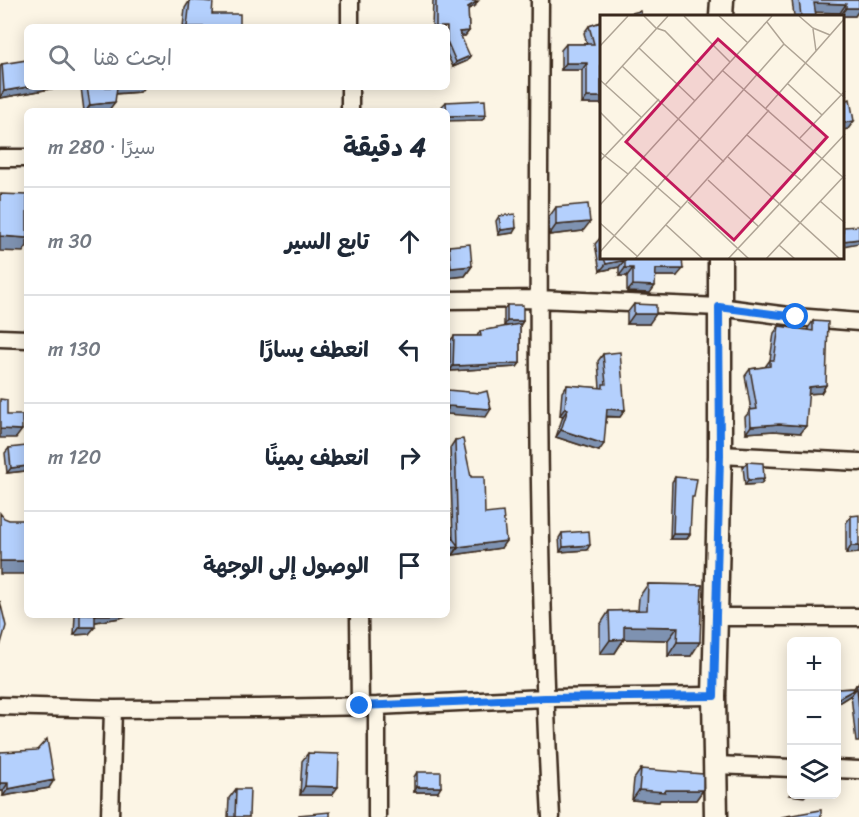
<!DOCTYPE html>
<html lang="ar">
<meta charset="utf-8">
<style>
body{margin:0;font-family:Sriracha,"Playpen Sans Arabic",sans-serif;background:#f6f6f7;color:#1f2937;direction:rtl}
.controls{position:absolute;right:18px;bottom:18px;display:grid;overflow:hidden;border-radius:9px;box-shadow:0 3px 15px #0003}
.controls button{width:54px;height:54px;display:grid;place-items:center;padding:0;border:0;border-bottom:2px solid #e0e1e3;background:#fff;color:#1f2937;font:30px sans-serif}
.stop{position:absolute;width:18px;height:18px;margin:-14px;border:4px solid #1a73e8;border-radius:50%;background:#fff}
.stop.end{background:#1a73e8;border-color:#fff;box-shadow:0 2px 6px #0008}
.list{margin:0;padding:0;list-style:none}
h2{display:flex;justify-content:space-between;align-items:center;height:78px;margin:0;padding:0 24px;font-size:26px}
h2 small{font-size:20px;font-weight:400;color:#747a83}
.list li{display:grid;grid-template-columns:39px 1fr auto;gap:18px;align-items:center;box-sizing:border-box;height:108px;padding:0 24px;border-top:2px solid #e0e1e3}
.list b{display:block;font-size:22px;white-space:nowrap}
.list em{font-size:20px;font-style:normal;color:#747a83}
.icon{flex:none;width:33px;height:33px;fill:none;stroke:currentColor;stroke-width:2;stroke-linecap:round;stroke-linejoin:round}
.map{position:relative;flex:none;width:859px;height:817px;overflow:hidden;direction:ltr}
.search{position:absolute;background:#fff;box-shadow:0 3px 15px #0003;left:24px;top:24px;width:426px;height:66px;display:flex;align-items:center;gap:15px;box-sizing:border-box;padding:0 21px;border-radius:9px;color:#747a83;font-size:22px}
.panel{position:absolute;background:#fff;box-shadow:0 3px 15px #0003;left:24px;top:108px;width:426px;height:510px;border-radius:9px;direction:rtl}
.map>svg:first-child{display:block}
</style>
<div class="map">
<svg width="859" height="817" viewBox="0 0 859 817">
<rect width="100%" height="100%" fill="#fcf5e5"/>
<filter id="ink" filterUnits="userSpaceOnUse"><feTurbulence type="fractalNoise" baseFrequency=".0167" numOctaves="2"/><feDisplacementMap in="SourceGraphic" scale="12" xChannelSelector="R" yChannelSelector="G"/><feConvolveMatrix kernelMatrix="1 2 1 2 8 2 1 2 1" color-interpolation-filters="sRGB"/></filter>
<g filter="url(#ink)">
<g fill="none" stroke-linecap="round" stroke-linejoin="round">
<defs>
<path id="street" d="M540,0C538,272 536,545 551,817
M350,27V0
M350,111V87
M0,158H27
M447,300L538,299L719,307L796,317L859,322
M0,338L27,339
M720,455L859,462
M359,615L360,706
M715,617H859
M0,706L113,709L258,708L377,706L545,698L714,696
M716,765L792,768
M836,769L859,770
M110,817L113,709
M377,817V706"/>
<path id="secondary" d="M721,16L722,0
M716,817L714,696L720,455V258"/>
</defs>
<use href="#street" stroke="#3b2a1e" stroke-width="21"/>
<use href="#secondary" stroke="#3b2a1e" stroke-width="27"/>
<use href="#street" stroke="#fcf5e5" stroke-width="16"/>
<use href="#secondary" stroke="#fcf5e5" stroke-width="22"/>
</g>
<path fill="#9bb3da" stroke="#3b2a1e" stroke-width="1.5" d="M190,0L212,14L240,27H183L185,8Z
M433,0H447L475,6L468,9L469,31L465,36H461L467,61L453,67L447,54V27H432Z
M792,0H859V10L855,16H840V13L815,12L816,16H794Z
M601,22V104H582V70H561V50L566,44H587L584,33L589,26Z
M2,64L61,87L0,98V67Z
M81,87H144L140,92L116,94L109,110L99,111H84Z
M446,102L486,115L482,120L447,111H442V106Z
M556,207L583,231L549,235V217Z
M499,216L513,233L498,235L496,221Z
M601,237V258H682L677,276H656L650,293L627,292V276H619V267L600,271L595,244Z
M449,246L472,266L465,276L447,278V249Z
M634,304L649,324H627V313Z
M507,305L523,321L520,325V363L517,367L450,371V341L454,336H477L480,331L511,326H504V310Z
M813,321L826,385L821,393L808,394L801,433L774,431L746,433L745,417L751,410L745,376L750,369L765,367L770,360L774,333L779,326L808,330V328Z
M603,354L625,410L620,417H607L599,451L556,437L563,416L560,415L562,392L567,385L600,388L598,361Z
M455,440L471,477L485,514L501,548L447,556V531L453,539L450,448Z
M9,448L27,451V468L25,471L7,473L5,453Z
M747,462L764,479L761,484L745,485L743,467Z
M675,477L691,501L687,539H670L672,482Z
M851,516L859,553L846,554V523Z
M562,533L587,550L560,552L559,538Z
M648,584L702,585L691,656H668V640L624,639L615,653L600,654V625L609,611L638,610L639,597Z
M75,615H129L120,618L95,622L89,634L74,635Z
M859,681V742H856L851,695L837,704V689L854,688L856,685H858Z
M0,752L49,788L3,796V791H0Z
M308,753L332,795H300L302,761Z
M641,769L703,790L696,800H660L659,802L632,800L634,779Z
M417,772L438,792H414V777Z
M236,789L249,817H228L229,798Z"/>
<path fill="#7e92b1" stroke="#3b2a1e" stroke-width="1.5" d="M478,1L475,6L464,11L468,7Z
M814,3L846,4L840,13L808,12Z
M846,8H859V10L855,16H840Z
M469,31L465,36H455L459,32Z
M470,56L467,61L453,67L456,62Z
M566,63H587L582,70H561Z
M27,87H61L0,98V97L4,91Z
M116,87H144L140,92L111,94Z
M587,97H601V104H582Z
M115,102L109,110L99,111H86L90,105Z
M486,115L482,120L447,121V116Z
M854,121L848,129L843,130V123Z
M590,222L583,231L549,235L556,225Z
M516,228L513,233L498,235L501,230Z
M0,236L27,238V246L23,252L0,251Z
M859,239V243L843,246V241Z
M625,260L619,267L600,271L606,264Z
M472,266L465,276L447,278V274L451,268Z
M625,268H633L627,276H619Z
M656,269H683L677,276H650Z
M633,285L655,286L650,293L627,292Z
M634,314H656L649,324H627Z
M507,321H523L520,326H504Z
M520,363L517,367L450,371L453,366Z
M826,385L821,393L804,394L809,387Z
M448,406L491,409L486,417L447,414V407Z
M565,408L568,409L563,416L560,415Z
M607,409L625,410L620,417L602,416Z
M779,424L806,426L801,433L774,431L746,433L751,426Z
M0,429L22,430L16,438H0Z
M561,430L604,444L599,451L556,437Z
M27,466V468L25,471L7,473L11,468Z
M764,479L761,484L745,485L748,480Z
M673,534H690L687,539H670Z
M506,541L501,548L453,555L458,547Z
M590,545L587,550L560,552L563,547Z
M851,546H859V553L846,554Z
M459,547L453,555L447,556V548Z
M0,561H27V572L26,574H0Z
M95,615H129L120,618L90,623Z
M624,626L678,627L668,640L615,639Z
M80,627H95L89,634L74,635Z
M624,639L615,653L600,654L610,640Z
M677,642H700L691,656H668Z
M857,688L851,695L837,704V699Z
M54,780L49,788L3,796L8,789Z
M0,783H8L3,791H0Z
M305,786L338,787L332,795H300Z
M417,787H441L438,792H414Z
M639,790H703L696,800H660L659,802L632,800Z
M792,792V795H806L804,797L789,795Z"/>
<path fill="#b4d0fd" stroke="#3b2a1e" stroke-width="1.5" d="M190,0L213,2L212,14H240V27H187Z
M436,0L478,1L468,7L469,31L459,32L470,56L456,62L447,41V27H436Z
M799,0H859V8H846V4L814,3L816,16H801Z
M640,11L641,16H620Z
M601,22V97H587V63H566V44H594L589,26Z
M27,60V87L4,91L2,64Z
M87,87H117L115,102L90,105Z
M850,99L854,121L843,123V101Z
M485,100L486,115L447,116L446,102Z
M0,194L27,195V238L0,236Z
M588,204L590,222L556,225V207Z
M515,214L516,228L501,230L499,216Z
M859,226V239L843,241V227Z
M470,244L472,266L451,268L449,246Z
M604,258H682L683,269H656L655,286L633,285V268H625V260L606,264Z
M634,304L656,305V314H634Z
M507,305H523V321H507Z
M813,321L828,322L826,385L809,387L806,426L779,424L751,426L750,410L757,409L750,369L770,366V360H774L779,326L813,331Z
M520,324V363L453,366L454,336H481L480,331Z
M620,352L625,410L607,409L604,444L561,430L568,409L565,408L567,385L603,388V384H606L603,354Z
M447,390L480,393L487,391L491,409L448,406V409H447Z
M0,399L7,400V415H22V430L0,429Z
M463,439L471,477H484L485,514L503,512L506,541L458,547L455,440Z
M26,446L27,466L11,468L9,448Z
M747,462L763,463L764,479L748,480Z
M675,477L697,479L694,497H692L690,534H673Z
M0,513L4,518L9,520H27V561H0Z
M859,515V546H851V516Z
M447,531L459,547L447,548Z
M589,531L590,545L563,547L562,533Z
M447,559H449V579H447Z
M648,584L702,585L700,642H677L678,627L624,626V639L610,640L609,611L647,610Z
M0,601L6,626L0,647Z
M80,615H97H95V627H80Z
M856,685H859V710L857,688L837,699V689L857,688Z
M47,739L54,780L8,789V783H0V752L37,750Z
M308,753L339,754L338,787L305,786Z
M641,769L703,774V790H666L665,792L639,790Z
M417,772H441V787H417Z
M236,789H250L249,817H235Z
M821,810V817H781Z
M330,812V817H300L299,815Z"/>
</g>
<g fill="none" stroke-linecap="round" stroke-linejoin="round" filter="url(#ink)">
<path stroke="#1a73e8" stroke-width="8" d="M360,706L545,698L714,696L720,455L719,307L796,317"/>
</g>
<g transform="translate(600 15)">
<rect width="244" height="244" fill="#fcf5e5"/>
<path fill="none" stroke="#afa495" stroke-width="1.5" d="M44,1L56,13L65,16L114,66M84,1L130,47M119,1L148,28M199,1L213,13L230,20M167,7L184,29L245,83M213,14L216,36M0,31L28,1M39,33L95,86M22,51L124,147M123,56L245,164M0,65L41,102M188,69L222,100M5,70L68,1M166,93L245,3M0,97L24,121M147,120L202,166M200,123L245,76M0,137L28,159M128,142L240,244M0,146L59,84M34,152L81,193M108,165L158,211M220,186L245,208M88,187L149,244M0,190L172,1M0,208L37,241M66,210L103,244M179,230L195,244M0,237L184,29M35,244L169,95M128,244L245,119M166,244L245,160"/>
<path fill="#c2185b" fill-opacity="0.15" stroke="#c2185b" stroke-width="3" d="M118,24L227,122L134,225L26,127Z"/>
<rect width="244" height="244" fill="none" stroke="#3b2a1e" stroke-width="3"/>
</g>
</svg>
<div class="controls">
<button>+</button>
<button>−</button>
<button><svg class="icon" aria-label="layers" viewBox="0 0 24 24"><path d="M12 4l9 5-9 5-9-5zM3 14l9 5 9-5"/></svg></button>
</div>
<div class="stop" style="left:796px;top:317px"></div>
<div class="stop end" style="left:360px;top:706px"></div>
<div class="search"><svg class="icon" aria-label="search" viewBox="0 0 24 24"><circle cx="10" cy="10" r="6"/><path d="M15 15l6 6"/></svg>ابحث هنا</div>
<section class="panel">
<h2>4 دقيقة<small>سيرًا · 280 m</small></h2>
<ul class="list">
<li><svg class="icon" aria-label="ahead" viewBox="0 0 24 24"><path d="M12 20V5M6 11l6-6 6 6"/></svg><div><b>تابع السير</b></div><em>30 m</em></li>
<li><svg class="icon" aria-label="left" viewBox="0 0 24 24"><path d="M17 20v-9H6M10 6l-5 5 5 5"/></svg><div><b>انعطف يسارًا</b></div><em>130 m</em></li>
<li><svg class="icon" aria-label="right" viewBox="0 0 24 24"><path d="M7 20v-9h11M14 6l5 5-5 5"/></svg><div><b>انعطف يمينًا</b></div><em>120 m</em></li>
<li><svg class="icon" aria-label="arrive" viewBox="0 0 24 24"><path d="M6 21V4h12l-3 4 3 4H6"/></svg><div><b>الوصول إلى الوجهة</b></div></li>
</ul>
</section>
</div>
